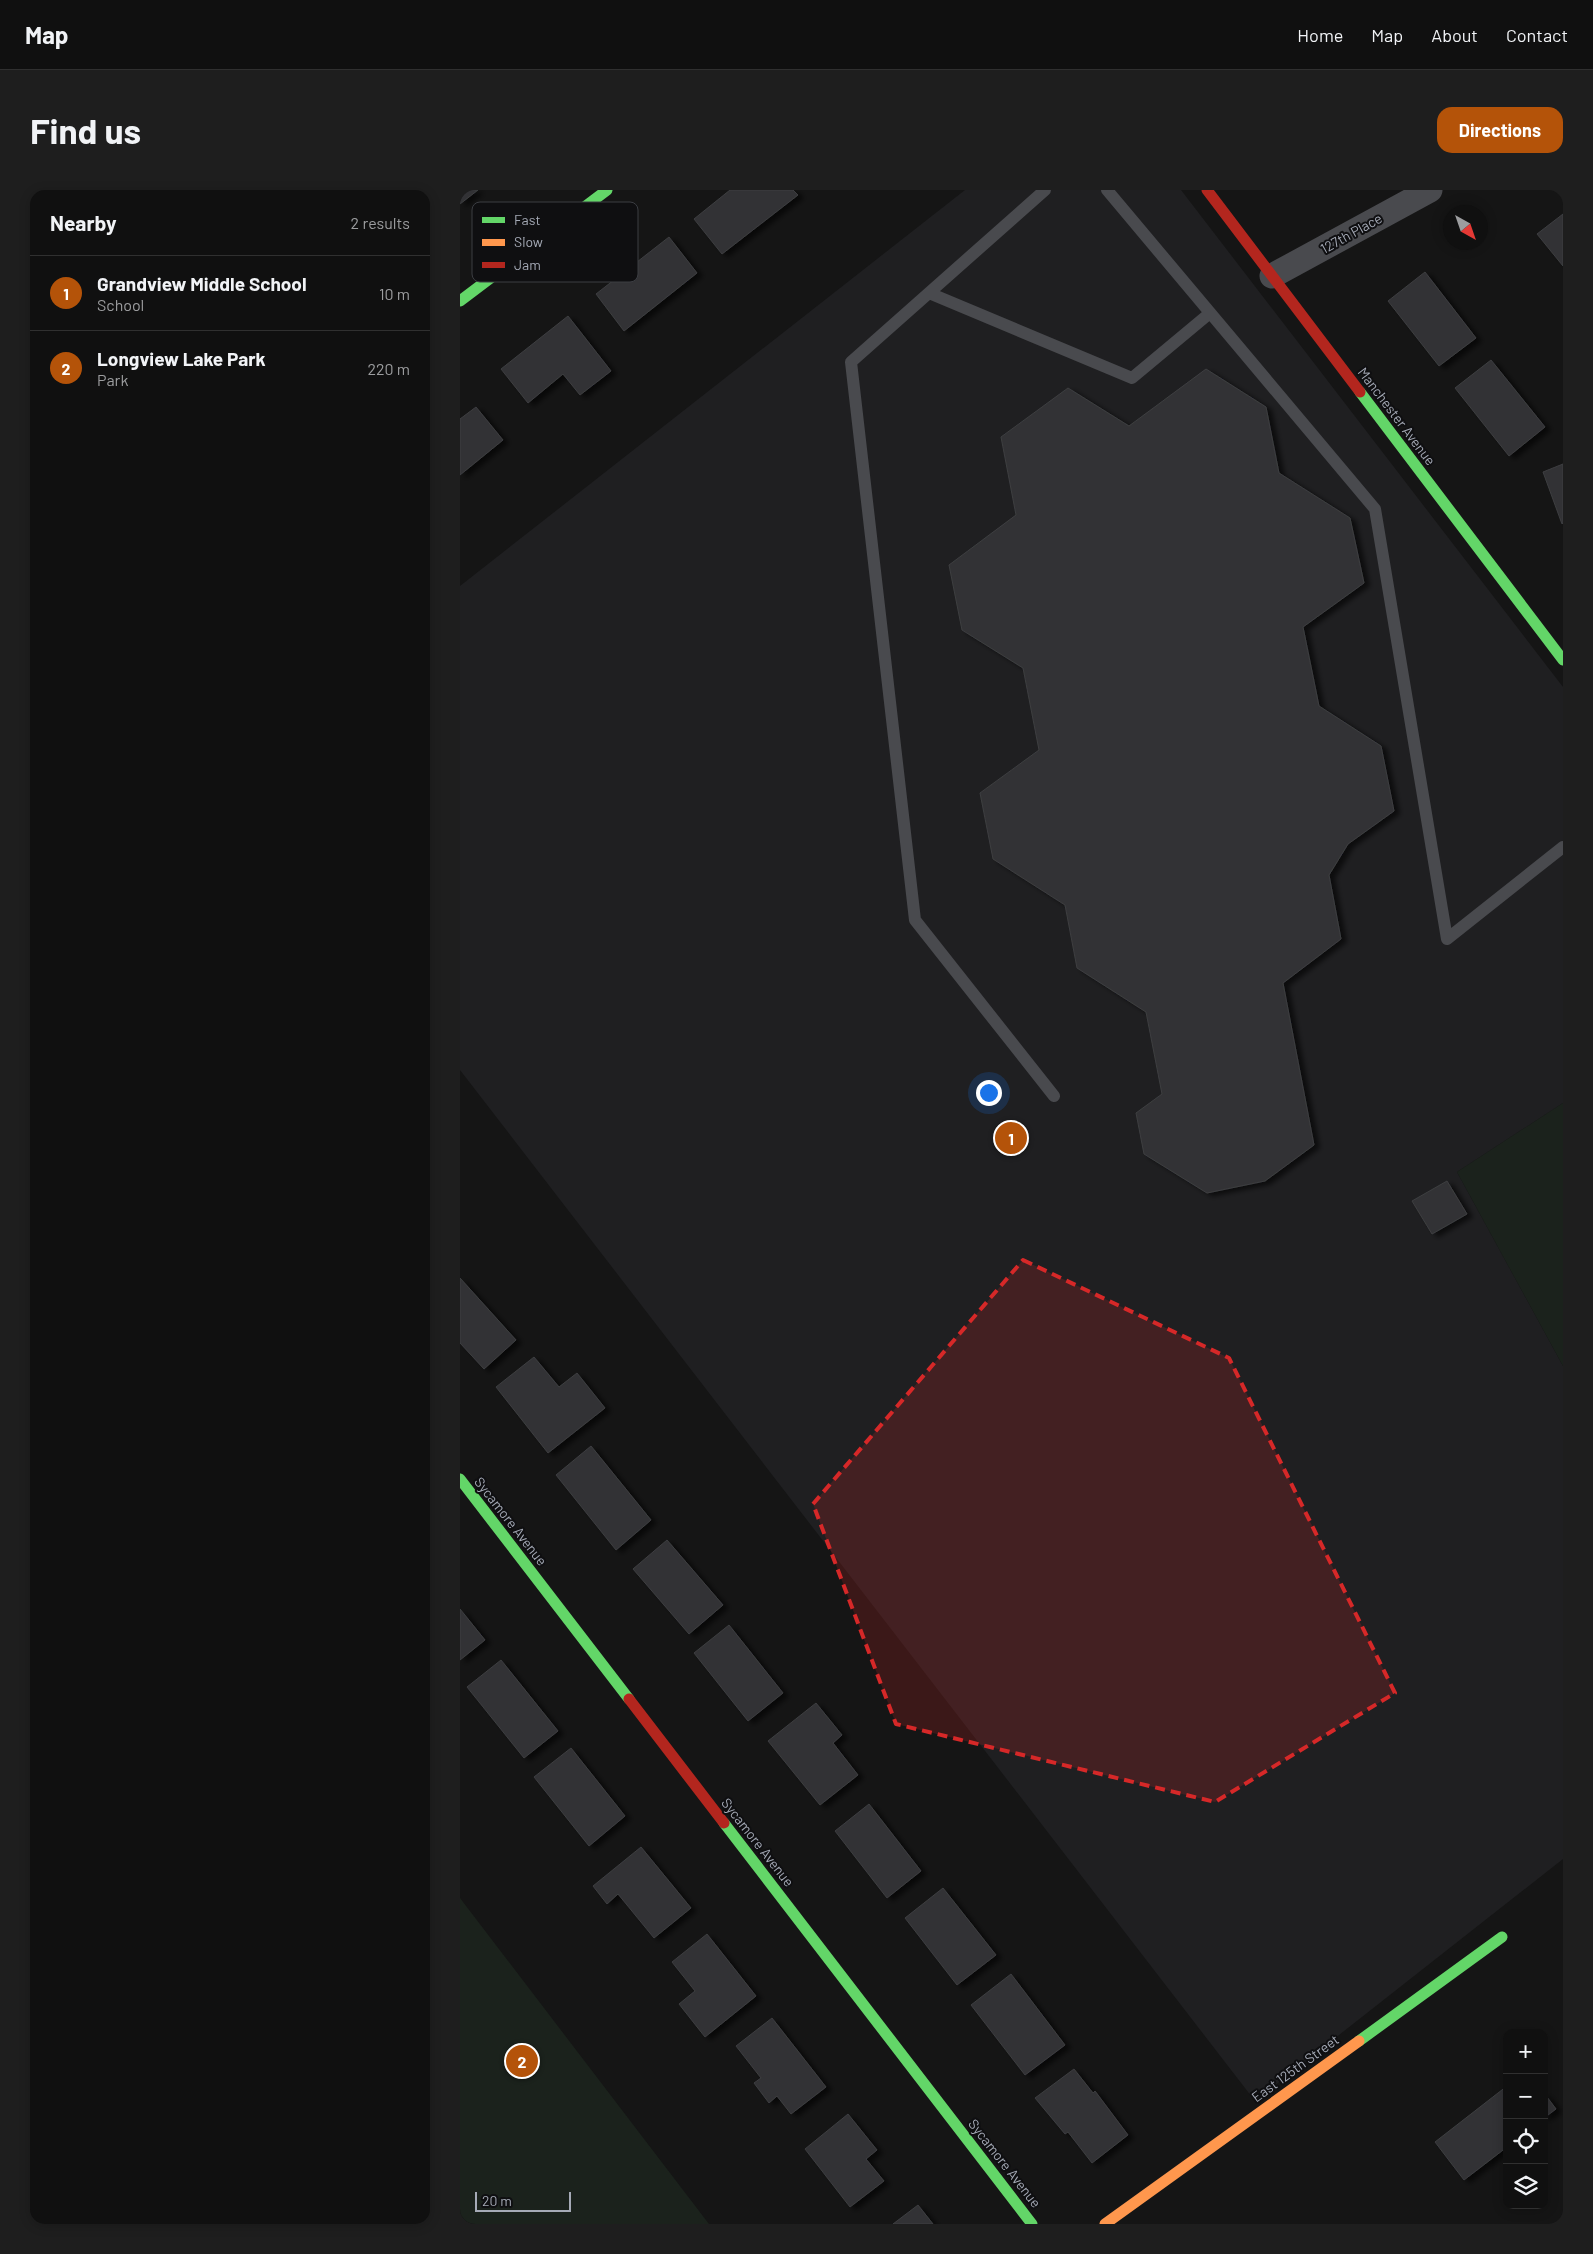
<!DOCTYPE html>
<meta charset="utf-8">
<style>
body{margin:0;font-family:Barlow,sans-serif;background:#1e1e1e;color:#f1f3f6}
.controls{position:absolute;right:15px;bottom:15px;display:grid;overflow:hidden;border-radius:10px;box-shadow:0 2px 12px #0003}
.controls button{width:45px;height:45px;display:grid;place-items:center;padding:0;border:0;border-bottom:1px solid #303030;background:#101010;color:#f1f3f6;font:25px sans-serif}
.compass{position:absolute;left:983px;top:15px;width:45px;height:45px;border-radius:50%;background:#101010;box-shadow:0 2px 12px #0003;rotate:140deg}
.scale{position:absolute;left:15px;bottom:12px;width:96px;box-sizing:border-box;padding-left:5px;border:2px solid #a5aab6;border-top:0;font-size:14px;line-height:18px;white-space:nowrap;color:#a5aab6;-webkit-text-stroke:4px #0f0f11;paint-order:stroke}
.you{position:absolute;left:528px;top:902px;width:18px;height:18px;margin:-12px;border:4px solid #fff;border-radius:50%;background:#1a73e8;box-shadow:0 0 0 8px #1a73e833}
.badge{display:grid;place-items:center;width:32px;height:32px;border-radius:50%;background:#b45309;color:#fff;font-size:16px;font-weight:700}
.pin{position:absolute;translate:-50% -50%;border:2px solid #fff;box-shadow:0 1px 5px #0006}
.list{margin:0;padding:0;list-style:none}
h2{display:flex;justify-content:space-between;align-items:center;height:65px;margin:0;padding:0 20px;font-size:21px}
h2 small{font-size:16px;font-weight:400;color:#9c9d9f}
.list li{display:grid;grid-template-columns:32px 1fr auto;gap:15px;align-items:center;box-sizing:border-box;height:75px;padding:0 20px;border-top:1px solid #303030}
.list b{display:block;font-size:19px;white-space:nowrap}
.list p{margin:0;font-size:16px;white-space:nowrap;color:#9c9d9f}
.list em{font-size:16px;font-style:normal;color:#9c9d9f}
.icon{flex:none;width:28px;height:28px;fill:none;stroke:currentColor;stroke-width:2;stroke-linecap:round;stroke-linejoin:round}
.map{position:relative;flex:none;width:1103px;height:2034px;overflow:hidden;border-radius:15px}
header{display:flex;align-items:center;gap:30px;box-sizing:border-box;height:70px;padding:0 25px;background:#101010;border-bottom:1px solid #303030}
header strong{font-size:24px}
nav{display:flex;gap:28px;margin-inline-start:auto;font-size:18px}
.intro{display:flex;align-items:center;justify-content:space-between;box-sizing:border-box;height:120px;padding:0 30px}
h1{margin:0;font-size:35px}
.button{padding:12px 22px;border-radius:15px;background:#b45309;color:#fff;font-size:18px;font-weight:700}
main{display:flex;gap:30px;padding:0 30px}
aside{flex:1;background:#101010;border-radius:15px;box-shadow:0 2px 12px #0003}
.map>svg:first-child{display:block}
</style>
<header>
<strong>Map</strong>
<nav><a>Home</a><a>Map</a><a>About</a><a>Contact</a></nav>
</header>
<div class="intro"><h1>Find us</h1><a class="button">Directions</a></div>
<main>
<aside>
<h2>Nearby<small>2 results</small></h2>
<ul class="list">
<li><span class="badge">1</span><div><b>Grandview Middle School</b><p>School</p></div><em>10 m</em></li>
<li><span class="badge">2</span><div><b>Longview Lake Park</b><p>Park</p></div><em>220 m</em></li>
</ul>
</aside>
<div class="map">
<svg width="1103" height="2034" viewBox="0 0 1103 2034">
<defs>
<filter id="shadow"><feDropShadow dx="5.5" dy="3" stdDeviation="2.5" flood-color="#0009"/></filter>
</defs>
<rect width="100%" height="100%" fill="#151515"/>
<path fill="#1f1f21" d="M505,0H721L1103,497V913L997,982L1103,1176V1669L795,1911L0,880V396Z"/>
<path fill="#1b221c" d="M1103,913V1176L997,982Z
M0,1708L249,2034H0Z"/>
<path fill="#333334" stroke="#3d3e41" filter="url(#shadow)" d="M0,0H18L0,14Z
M270,0H333L338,5L262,64L234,29Z
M1103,24V76L1077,44Z
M209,47L237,83L164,141L136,104Z
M965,82L1016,148L979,176L928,111Z
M108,126L151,181L120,205L103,184L68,213L41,179Z
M1031,170L1085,237L1049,266L995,198Z
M746,179L806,217L819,283L890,328L904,393L843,437L859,516L921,556L934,621L888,654L869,685L881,749L823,793L854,955L805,991L747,1003L684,964L676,923L702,904L686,822L617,778L605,715L533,669L520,603L579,560L563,478L502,440L489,375L556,325L541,247L608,198L669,236Z
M16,217L43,250L0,285V229Z
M1103,274V333L1102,334L1083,282Z
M987,991L1007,1024L972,1044L952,1011Z
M0,1088L56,1150L24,1179L0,1153Z
M74,1167L99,1197L117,1183L145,1218L88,1263L36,1197Z
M131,1256L191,1330L156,1360L96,1285Z
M207,1350L263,1415L229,1444L173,1379Z
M0,1419L25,1450L0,1470Z
M269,1435L323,1503L288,1531L234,1463Z
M41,1470L98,1541L64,1568L7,1497Z
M356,1513L382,1545L373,1553L398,1585L360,1615L308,1551Z
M111,1558L165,1626L129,1656L74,1587Z
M409,1614L461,1681L427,1708L375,1641Z
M181,1657L231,1718L194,1748L158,1704L147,1714L133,1696Z
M483,1698L536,1765L497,1795L445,1728Z
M247,1744L296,1806L245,1847L219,1814L235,1801L212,1772Z
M551,1784L605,1855L565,1885L511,1815Z
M312,1828L366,1897L331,1924L317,1906L309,1913L294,1893L301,1888L276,1856Z
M614,1879L633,1903L635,1901L668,1945L632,1973L608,1942L605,1944L575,1908Z
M1047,1896V1957L1004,1990L975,1952Z
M1084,1903L1096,1919L1084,1928Z
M388,1924L417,1960L406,1969L424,1991L390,2017L345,1959Z
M458,2015L473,2034H433Z"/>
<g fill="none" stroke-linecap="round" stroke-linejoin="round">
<path stroke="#494a4e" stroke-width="12" d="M585,0L391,172L455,730L594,906
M647,0L915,319L987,749L1103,657
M469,103L672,188L750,123"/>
<path stroke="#494a4e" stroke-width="25" d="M812,86L970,0"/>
<path stroke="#63d668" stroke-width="11" d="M0,111L147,0
M900,202L1103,470
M0,1289L169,1509
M264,1633L572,2034
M899,1851L1042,1747"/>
<path stroke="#ff974d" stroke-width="11" d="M645,2034L899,1851"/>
<path stroke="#b3261e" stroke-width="11" d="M747,0L900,202
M169,1509L264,1633"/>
</g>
<path fill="#d62828" fill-opacity="0.2" stroke="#d62828" stroke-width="4" stroke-dasharray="10 6" stroke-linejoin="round" d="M563,1070L769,1168L935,1503L755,1612L436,1534L353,1314Z"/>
<g text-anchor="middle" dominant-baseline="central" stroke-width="4" stroke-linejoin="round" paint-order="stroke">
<g font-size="14" fill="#a5aab6" stroke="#0f0f11">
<text transform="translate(891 43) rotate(-29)">127th Place</text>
<text transform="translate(937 226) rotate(53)">Manchester Avenue</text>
<text transform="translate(51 1331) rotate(52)">Sycamore Avenue</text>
<text transform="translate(298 1652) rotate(52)">Sycamore Avenue</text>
<text transform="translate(835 1878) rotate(-36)">East 125th Street</text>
<text transform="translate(545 1973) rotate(52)">Sycamore Avenue</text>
</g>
</g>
<rect x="12" y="12" width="166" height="80" rx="8" fill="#0f0f11" stroke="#3c3e43" stroke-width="1"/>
<rect x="22" y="27" width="23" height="6" fill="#63d668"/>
<rect x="22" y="49" width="23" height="7" fill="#ff974d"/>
<rect x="22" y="72" width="23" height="6" fill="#b3261e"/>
<g font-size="14" fill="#a5aab6">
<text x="54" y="35">Fast</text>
<text x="54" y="57">Slow</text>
<text x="54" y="80">Jam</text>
</g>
</svg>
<div class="controls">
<button>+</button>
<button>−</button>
<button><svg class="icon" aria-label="locate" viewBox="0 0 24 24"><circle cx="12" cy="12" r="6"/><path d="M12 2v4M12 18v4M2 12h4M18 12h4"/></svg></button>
<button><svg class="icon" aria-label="layers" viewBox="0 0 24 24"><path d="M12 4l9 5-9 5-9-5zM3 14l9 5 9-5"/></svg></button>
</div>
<svg class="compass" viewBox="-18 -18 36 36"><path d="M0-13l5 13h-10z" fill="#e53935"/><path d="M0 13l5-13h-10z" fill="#9c9d9f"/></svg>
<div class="scale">20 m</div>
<div class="you"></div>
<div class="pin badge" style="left:551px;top:948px">1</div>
<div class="pin badge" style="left:62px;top:1871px">2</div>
</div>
</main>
